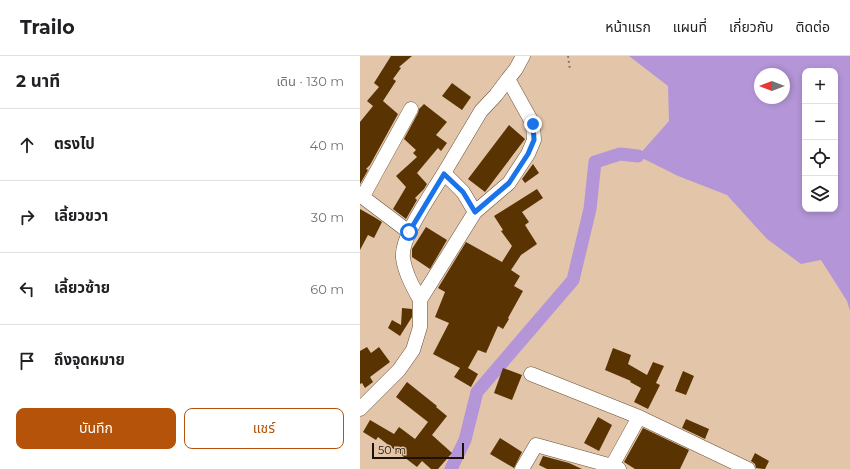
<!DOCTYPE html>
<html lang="th">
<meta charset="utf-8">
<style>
body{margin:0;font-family:Montserrat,"Noto Sans Thai",sans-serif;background:#f2f2f2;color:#202124}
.controls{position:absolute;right:12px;top:12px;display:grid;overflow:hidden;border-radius:8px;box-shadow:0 2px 6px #0003}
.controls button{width:36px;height:36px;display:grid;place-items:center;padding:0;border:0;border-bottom:1px solid #e0e0e0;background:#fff;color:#202124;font:20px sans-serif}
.compass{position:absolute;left:394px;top:12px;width:36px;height:36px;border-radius:50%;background:#fff;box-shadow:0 2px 6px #0003;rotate:270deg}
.scale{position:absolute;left:12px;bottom:10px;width:92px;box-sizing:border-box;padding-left:4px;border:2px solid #1c1208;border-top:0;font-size:11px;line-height:14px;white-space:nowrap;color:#1c1208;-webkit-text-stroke:3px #e3c6aa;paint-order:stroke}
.stop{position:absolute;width:12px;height:12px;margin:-9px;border:3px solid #1a73e8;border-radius:50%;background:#fff}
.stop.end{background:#1a73e8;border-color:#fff;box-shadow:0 1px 4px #0008}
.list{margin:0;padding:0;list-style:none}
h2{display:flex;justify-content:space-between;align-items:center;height:52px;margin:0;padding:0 16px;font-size:17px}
h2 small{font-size:13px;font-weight:400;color:#757577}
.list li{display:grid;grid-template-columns:26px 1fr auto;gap:12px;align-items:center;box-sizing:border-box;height:72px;padding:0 16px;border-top:1px solid #e0e0e0}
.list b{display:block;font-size:15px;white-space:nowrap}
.list em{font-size:13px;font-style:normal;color:#757577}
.actions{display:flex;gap:8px;padding:12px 16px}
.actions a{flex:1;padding:9px 0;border:1px solid #b45309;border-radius:8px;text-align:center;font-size:14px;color:#b45309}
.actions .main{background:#b45309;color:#fff}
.icon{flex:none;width:22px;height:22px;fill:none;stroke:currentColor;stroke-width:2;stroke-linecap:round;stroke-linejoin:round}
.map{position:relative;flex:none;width:490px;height:413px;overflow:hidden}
header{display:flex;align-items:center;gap:24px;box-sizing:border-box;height:56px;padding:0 20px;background:#fff;border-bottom:1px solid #e0e0e0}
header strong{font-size:19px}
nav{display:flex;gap:22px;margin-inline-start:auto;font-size:14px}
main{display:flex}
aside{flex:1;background:#fff}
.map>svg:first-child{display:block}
</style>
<header>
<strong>Trailo</strong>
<nav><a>หน้าแรก</a><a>แผนที่</a><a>เกี่ยวกับ</a><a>ติดต่อ</a></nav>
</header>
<main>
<aside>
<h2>2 นาที<small>เดิน · 130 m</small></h2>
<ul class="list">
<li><svg class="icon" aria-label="ahead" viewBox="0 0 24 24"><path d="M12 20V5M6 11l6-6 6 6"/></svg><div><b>ตรงไป</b></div><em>40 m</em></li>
<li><svg class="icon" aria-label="right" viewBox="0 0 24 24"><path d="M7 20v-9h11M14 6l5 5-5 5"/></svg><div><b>เลี้ยวขวา</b></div><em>30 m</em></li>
<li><svg class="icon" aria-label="left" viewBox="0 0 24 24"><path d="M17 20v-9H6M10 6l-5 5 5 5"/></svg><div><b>เลี้ยวซ้าย</b></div><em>60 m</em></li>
<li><svg class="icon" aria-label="arrive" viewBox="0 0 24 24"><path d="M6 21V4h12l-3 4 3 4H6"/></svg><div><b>ถึงจุดหมาย</b></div></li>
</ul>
<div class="actions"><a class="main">บันทึก</a><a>แชร์</a></div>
</aside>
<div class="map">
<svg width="490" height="413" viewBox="0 0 490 413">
<rect width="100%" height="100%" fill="#e3c6aa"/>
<path fill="#b495d7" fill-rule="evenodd" d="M269,0H490V255L487,245L461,204L441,208L407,183L367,139L318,120L278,100L309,65L308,30ZM445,15H475V153H445ZM400,18H424V42H400Z"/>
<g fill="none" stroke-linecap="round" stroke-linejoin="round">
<path stroke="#b495d7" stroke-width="13" d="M91,413L105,384L117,336L213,224L230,153L235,106L260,98L278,100"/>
</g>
<path fill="#593302" d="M31,0H52L39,11L41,12L33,23L36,25L23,45L38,58L10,109L6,113L8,114L0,128V66L13,50L7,45L19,31L14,27Z
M92,27L111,41L102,54L82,40Z
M64,48L87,66L76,79L87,87L81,95L78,92L57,117L67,128L64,133L55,142L57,144L46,163L33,153L46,131L36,120L57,101L53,97L56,94L44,83L58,57L59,53Z
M149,69L165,83L125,136L108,123Z
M173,108L179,117L165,127L162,123Z
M177,133L183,142L162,156L169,166L165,169L177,188L161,199L151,214L160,220L154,230L163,235L148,262L149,263L143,273L138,270L126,297L118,294L108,312L118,318L111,331L94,321L100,312L73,298L89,267L75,261L85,236L78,232L106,186L142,206L152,190L141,175L143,174L134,160Z
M0,153L14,161L22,166L14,182L8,179L0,194Z
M66,171L87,184L70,213L52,201V193Z
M42,252L52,253V261L40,280L28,272L32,264L41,269Z
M7,291L11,297L19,291L30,306L10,321L13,326L5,332L2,327L0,328V295Z
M253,292L271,299L268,308L287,319L293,306L304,310L296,327L300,329L288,353L274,346L281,332L270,326L271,325L245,314Z
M143,312L162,319L152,344L134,337Z
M323,315L334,320L326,339L315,335Z
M47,326L77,350L76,351L87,360L72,379L92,397L78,413H71L62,405L57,411L18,381L16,384L3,376L10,364L34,378L39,371L55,383L68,366L36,341Z
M238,361L252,369L239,395L224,387Z
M326,363L349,373L345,383L322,372Z
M283,372L329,394L320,413H275L264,406Z
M140,382L162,396L154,412L130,398Z
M395,397L409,405L405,413L396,412L395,408L391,405Z
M183,400L209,407L222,413H187L179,409Z"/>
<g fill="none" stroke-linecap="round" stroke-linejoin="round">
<defs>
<path id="minor" d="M0,139L49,176
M3,140L51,53
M115,156L149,127L168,98L174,84L173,68L148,23
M60,244C53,231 45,217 43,202C40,181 73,136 84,117
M171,318L279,361L388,413
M0,353L39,314L53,294L60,271V244L115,156L103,136L84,117L121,55L136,39L148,23L156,13L163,0
M252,410L279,361
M162,413L176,389L252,410L259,413"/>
</defs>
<use href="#minor" stroke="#6a5138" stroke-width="15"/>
<path stroke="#8e7a65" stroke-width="2" stroke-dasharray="2 3" stroke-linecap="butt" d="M208,0L210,14"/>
<use href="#minor" stroke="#fff" stroke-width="14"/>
</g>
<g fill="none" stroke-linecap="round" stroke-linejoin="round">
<path stroke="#1a73e8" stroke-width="5" d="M49,176L84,118L103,136L115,156L149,127L168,98L174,84L173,68"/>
</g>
</svg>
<div class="controls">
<button>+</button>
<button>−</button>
<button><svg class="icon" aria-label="locate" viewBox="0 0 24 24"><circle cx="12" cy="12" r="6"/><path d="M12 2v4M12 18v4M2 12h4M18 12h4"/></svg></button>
<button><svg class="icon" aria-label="layers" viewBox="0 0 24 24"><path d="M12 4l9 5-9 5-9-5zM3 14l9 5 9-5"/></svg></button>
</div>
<svg class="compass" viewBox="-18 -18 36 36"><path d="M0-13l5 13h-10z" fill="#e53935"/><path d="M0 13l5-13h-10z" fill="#757577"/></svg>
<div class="scale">50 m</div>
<div class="stop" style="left:49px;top:176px"></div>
<div class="stop end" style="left:173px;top:68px"></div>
</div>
</main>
